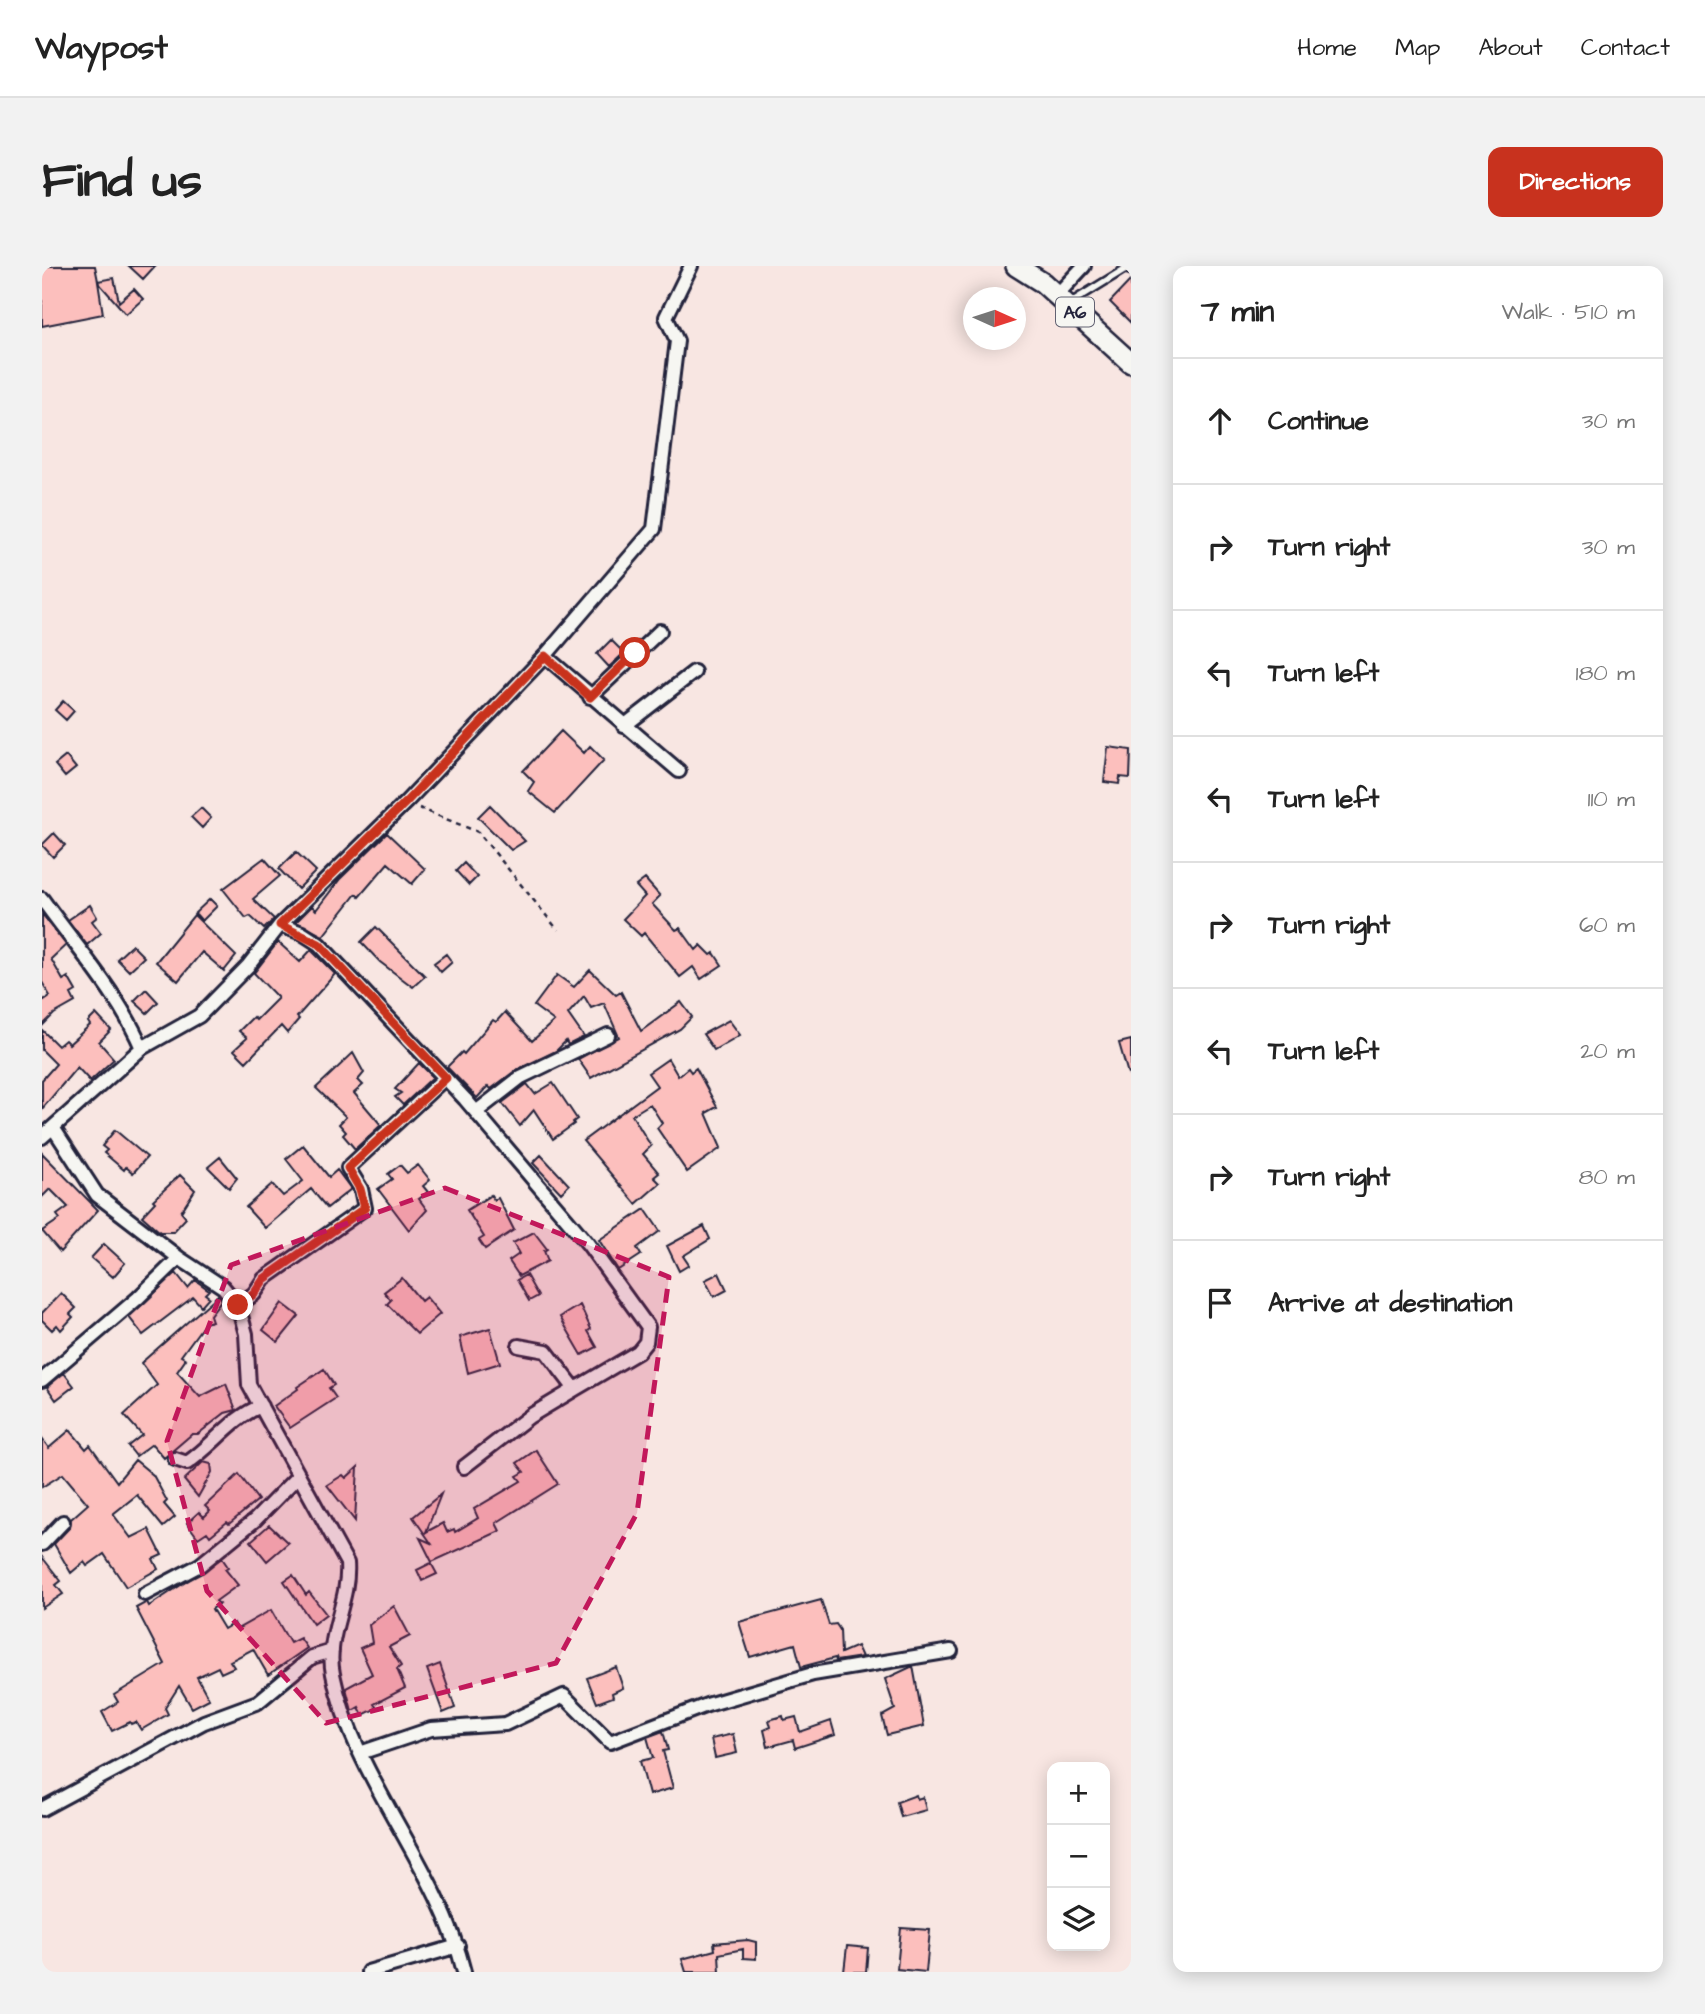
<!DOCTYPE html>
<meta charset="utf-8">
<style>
body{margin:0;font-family:"Architects Daughter",sans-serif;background:#f2f2f2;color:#222}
.controls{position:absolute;right:21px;bottom:21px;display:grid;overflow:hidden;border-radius:14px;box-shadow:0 4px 18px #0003}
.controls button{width:63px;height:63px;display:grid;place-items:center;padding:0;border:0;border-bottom:2px solid #e0e0e0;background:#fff;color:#222;font:35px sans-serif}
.compass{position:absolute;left:921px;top:21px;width:63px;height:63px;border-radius:50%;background:#fff;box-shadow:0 4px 18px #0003;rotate:93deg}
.stop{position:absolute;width:21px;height:21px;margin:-16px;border:5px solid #c8321e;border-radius:50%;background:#fff}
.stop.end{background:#c8321e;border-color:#fff;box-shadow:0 2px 7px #0008}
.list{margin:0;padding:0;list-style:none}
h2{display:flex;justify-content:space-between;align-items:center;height:91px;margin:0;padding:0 28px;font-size:30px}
h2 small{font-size:23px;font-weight:400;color:#767676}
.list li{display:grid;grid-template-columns:46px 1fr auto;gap:21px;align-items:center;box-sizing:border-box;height:126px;padding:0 28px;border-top:2px solid #e0e0e0}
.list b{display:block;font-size:26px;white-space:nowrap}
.list em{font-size:23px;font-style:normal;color:#767676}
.icon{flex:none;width:38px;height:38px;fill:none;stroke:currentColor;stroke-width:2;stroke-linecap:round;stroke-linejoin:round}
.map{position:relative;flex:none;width:1089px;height:1706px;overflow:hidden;border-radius:14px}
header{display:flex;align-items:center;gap:42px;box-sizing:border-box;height:98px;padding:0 35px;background:#fff;border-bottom:2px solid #e0e0e0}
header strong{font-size:33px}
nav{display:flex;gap:38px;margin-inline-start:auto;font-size:24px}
.intro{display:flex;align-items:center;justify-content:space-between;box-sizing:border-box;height:168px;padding:0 42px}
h1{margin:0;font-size:49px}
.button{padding:18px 32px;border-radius:14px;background:#c8321e;color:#fff;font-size:24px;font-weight:700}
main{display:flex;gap:42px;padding:0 42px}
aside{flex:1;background:#fff;border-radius:14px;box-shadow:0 4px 18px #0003}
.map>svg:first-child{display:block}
</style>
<header>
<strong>Waypost</strong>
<nav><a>Home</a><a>Map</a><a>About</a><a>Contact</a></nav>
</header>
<div class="intro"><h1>Find us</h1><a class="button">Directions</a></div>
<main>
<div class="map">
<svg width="1089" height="1706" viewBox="0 0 1089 1706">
<rect width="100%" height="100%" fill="#f8e6e2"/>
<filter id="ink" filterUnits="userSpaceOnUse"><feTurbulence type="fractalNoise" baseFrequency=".0143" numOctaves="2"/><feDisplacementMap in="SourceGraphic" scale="14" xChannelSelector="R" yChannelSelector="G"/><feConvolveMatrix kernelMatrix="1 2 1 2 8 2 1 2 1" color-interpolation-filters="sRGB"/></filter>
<g filter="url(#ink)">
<path fill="#fcbfbd" stroke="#22223b" stroke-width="2" d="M0,0H53L56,15L72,12L77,36L92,23L101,33L84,48L56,16L61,48L0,60Z
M87,0H113L101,13Z
M1089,14V57L1068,36Z
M569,374L582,387L567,401L555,388Z
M21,435L32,445L24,454L13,444Z
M519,465L542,487L548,480L562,494L513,547L486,525L492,516L481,505Z
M1066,481L1089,484L1088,512L1078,511L1077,518L1062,516Z
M24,490L34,502L23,511L13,499Z
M448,539L483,575L469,584L436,551Z
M159,542L169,552L160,562L149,551Z
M12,567L23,579L11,591L0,579Z
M345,567L383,603L370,618L346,597L317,631L314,628L281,670L254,656L270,640L274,644L298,613Z
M254,586L274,605L256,623L237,603Z
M222,592L238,610L211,633L232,653L222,663L208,650L204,652L181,623Z
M422,597L435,611L427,619L414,605Z
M603,613L618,630L610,638L634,664L638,662L654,684L659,679L669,689L672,687L680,699L659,713L651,701L638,711L602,667L599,670L581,653L603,630L594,620Z
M168,633L175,640L160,655L153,647Z
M48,639L55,651L50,655L59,667L45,679L26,654Z
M0,648L24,679L9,693L21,714L26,711L34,725L29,728L33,736L12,748L0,760V731L2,734L8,730L0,716Z
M152,649L194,690L182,705L160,686L136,715L114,696Z
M334,661L383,710L371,721L338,696L319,676Z
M236,676L258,696L269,684L293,708L255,751L257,753L245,767L239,760L204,796L192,784L205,772L197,765L211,751L214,754L236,732L212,707Z
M90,679L102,691L87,705L75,693Z
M404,688L410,696L399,706L392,697Z
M548,704L574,729L579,726L599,765L639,736L650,751L638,763L549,812L536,793L577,771L562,737L549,742L542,730L526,748L542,771L526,779L524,775L514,785L474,804L449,823L446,820L435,832L405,801L420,786L422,788L451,754L454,756L463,746L490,775L512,755L492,740L515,709L532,721Z
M104,723L116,736L105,747L92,735Z
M54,748L69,764L57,776L72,793L48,815L35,801L0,843V814L14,798L0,784V764L16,780L23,774L27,778L48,759L46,756Z
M687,754L698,769L672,784L661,768Z
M1089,774V807L1086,808L1077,777Z
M311,787L322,807L316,814L321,819L312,827L339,859L313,883L301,869L304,866L297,858L304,851L274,822Z
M626,793L636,810L646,802L649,806L654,802L675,841L664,847L679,882L645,906L615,862L620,857L608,838L590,849L609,880L601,888L617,907L612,911L618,917L594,938L541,875L615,820L606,807Z
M377,797L391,811L361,839L353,831L359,827L353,823Z
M511,817L535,853L531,856L532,858L511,873L492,844L478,860L460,837L485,818L493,828Z
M73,864L105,891L91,907L84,901L82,904L62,887L65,884L60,880Z
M261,879L287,911L295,904L309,923L285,942L269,923L223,962L204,941L230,918L241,930L261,915L244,893Z
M0,887L56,944L18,986L0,965L18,953L15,949L26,941L8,923L0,931Z
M499,889L527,919L519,927L491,897Z
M178,891L195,912L187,922L166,901Z
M358,899L365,907L376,899L388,914L381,920L386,926L377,933L385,944L367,964L336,923L350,913L346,908Z
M138,909L153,924L139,946L144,952L131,966H118L100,950L113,936L111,934Z
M449,929L452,934L456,932L472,964L443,983L437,974L442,971L425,944Z
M603,943L618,965L595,982L599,989L576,1004L557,974Z
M662,960L668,973L641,990L647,999L637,1005L625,980Z
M492,966L505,983L502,985L506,995L477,1010L467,995L477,988L471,977Z
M62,978L83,997L71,1011L49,992Z
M134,1007L146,1022L153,1014L167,1024L163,1028L167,1031L159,1040L151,1031L101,1069L87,1051Z
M677,1007L685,1024L672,1031L663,1014Z
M484,1009L496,1030L487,1035L475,1014Z
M360,1012L379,1035L384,1031L398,1048L375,1068L345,1038L349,1034L342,1026Z
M19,1027L34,1042L28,1048L31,1051L19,1064L15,1059L10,1064L0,1054V1047Z
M176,1029L180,1033L168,1049L170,1055L163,1057L139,1090L144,1093L135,1106L158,1131L184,1118L194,1144L183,1147L156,1168H150L122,1192L110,1178L94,1190L86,1180L100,1169L82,1149L115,1119L99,1097Z
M240,1037L257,1050L236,1076L221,1064Z
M538,1039L549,1063L546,1065L555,1081L540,1089L518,1051Z
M448,1062L458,1097L426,1107L418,1071Z
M282,1103L292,1119L287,1122L294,1132L248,1162L232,1140L256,1123L255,1121Z
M22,1107L32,1120L14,1134L5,1121Z
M28,1164L44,1183L48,1179L75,1216L93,1194L111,1209L125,1235L122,1238L133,1251L121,1261L95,1229L71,1248L89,1272L107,1263L120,1289L111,1293L116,1303L84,1321L62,1288L45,1300L42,1296L29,1307L12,1278L28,1261L29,1253L46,1238L21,1208L0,1221V1173L7,1182Z
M494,1184L516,1218L454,1257L458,1265L390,1296L378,1272L389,1277L371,1251L399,1228L384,1266L401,1257L405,1266L412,1263L413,1266L436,1252L432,1243L479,1215L475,1210L482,1206L475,1197Z
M161,1196L169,1198L170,1206L156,1231L142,1214Z
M316,1201L313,1255L285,1219L301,1209L304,1212Z
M197,1208L216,1234L187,1258L185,1256L168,1270L165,1266L156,1272L145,1257L157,1246L162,1251L168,1245L163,1240Z
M227,1259L246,1277L225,1295L209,1275Z
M0,1291L19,1315L14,1319L21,1328L0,1342Z
M180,1292L186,1301L183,1303L196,1319L174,1335L177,1338L170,1343L182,1363L192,1357L195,1363L229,1344L248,1377L258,1372L265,1382L226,1409L211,1383L188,1395L192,1401L179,1407L176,1401L155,1411L167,1433L150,1442L137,1420L123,1442L126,1448L99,1464L94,1456L89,1458L88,1456L70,1465L60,1446L76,1436L72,1429L123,1398L94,1342L105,1336L107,1340Z
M389,1297L395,1308L380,1315L375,1304Z
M251,1309L264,1329L267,1326L284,1348L271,1358L242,1315Z
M779,1334L787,1359L794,1358L798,1364L799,1387L815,1380L820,1391L794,1395L793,1392L759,1401L753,1378L708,1391L697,1356Z
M352,1340L368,1370L347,1381L359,1400L355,1403L363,1422L332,1438L335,1442L321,1449L317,1441L310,1445L304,1422L330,1408L318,1382L330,1377L327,1359Z
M398,1398L413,1442L401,1447L385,1403Z
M871,1400L882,1460L845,1469L840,1450L853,1443L843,1413Z
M574,1401L581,1422L570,1427L571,1431L555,1437L545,1412Z
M741,1450L742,1454L754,1451L758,1466L789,1455L793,1469L753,1482L751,1474L726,1481L722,1464L729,1461L727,1454Z
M621,1465L626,1484L621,1485L631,1522L607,1529L598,1495L611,1492L605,1471Z
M691,1468L695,1487L673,1492L669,1473Z
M874,1529L875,1533L881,1531L884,1544L859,1551L855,1536Z
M859,1662L888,1664L884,1706L855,1703Z
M706,1674L714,1676V1693L701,1692V1683L677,1688L678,1706H644L640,1693L673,1684L672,1677Z
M805,1680L826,1682L824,1706H802Z"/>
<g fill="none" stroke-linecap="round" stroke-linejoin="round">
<defs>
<path id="service" d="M1028,37L1083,3L1089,5"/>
<path id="minor" d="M1014,30L1042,0
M503,390L637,505
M548,431L618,365
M582,460L652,406
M0,633C35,682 76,727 100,782
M238,659L364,536L503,390L612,263L635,75L624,51L649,0
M434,846L479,811L566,769
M12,863L55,929L137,992L181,1021L196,1039L204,1068L207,1119L305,1297C308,1335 283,1371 291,1408C312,1514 396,1599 422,1706
M0,871L100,782L157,750L206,700L238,659L260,667L277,678L423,833L546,978L606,1061L604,1076L596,1086L533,1123L504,1085L477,1080
M196,1039L212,1028L222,1013L323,942L319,923L306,902L403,812
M0,1114L96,1032L137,992
M133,1193L145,1197C172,1179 189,1152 219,1140
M422,1201L488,1150L533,1123
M0,1278L21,1256
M103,1328L158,1299L213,1254L256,1210
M318,1487L389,1463L463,1458L522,1430L568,1476L665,1439L771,1408L909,1385
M0,1543L162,1456L216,1436L270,1391L290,1385
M326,1706L416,1680"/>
<path id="primary" d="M974,0L1001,17L1089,97"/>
</defs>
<use href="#service" stroke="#22223b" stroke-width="11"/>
<use href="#minor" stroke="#22223b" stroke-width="18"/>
<use href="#primary" stroke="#22223b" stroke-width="24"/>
<path stroke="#22223b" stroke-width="2.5" stroke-dasharray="5 5" stroke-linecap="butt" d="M377,542L436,566L516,664"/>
<use href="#service" stroke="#f6f6f2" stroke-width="6"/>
<use href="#minor" stroke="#f6f6f2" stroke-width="12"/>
<use href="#primary" stroke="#f6f6f2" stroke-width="19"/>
</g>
</g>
<g fill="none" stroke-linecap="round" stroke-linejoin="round" filter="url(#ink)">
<path stroke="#c8321e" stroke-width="9" d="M196,1039L212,1028L222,1013L323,942L318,923L306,902L404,812L277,678L238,659L364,536L503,390L548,431L593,387"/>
</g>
<path fill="#c2185b" fill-opacity="0.2" stroke="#c2185b" stroke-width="5" stroke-dasharray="14 9" stroke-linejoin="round" d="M403,922L627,1011L595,1247L514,1397L284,1457L165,1325L125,1175L189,999Z"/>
<g text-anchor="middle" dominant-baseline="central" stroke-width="6" stroke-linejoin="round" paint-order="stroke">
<rect fill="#f6f6f2" stroke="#626272" stroke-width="2" x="1014" y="31.5" width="38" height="29" rx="5"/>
<g font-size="18" font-weight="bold" fill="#22223b">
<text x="1033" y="46">A6</text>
</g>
</g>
</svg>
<div class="controls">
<button>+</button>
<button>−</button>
<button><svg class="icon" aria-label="layers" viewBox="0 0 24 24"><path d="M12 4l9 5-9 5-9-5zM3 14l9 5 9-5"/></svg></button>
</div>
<svg class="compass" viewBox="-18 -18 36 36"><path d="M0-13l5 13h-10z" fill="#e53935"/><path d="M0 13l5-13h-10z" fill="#767676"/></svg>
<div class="stop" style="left:593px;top:387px"></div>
<div class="stop end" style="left:196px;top:1039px"></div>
</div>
<aside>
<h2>7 min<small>Walk · 510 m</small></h2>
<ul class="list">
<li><svg class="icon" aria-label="ahead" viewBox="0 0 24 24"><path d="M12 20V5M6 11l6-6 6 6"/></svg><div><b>Continue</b></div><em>30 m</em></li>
<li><svg class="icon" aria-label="right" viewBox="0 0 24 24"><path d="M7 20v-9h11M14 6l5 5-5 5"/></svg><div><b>Turn right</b></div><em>30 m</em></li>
<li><svg class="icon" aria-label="left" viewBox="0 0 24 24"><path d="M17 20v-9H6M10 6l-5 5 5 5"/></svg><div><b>Turn left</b></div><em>180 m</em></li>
<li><svg class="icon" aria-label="left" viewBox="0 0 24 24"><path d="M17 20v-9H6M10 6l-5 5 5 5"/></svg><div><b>Turn left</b></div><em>110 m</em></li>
<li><svg class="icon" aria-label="right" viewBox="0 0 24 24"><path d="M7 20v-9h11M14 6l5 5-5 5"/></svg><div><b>Turn right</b></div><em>60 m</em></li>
<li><svg class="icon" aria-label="left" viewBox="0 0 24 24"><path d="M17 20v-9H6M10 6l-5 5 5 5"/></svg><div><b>Turn left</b></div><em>20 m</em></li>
<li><svg class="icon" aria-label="right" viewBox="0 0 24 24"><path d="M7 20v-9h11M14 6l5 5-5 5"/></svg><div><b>Turn right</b></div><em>80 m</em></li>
<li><svg class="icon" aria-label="arrive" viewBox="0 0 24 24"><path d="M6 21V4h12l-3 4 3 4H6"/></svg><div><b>Arrive at destination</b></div></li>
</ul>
</aside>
</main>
